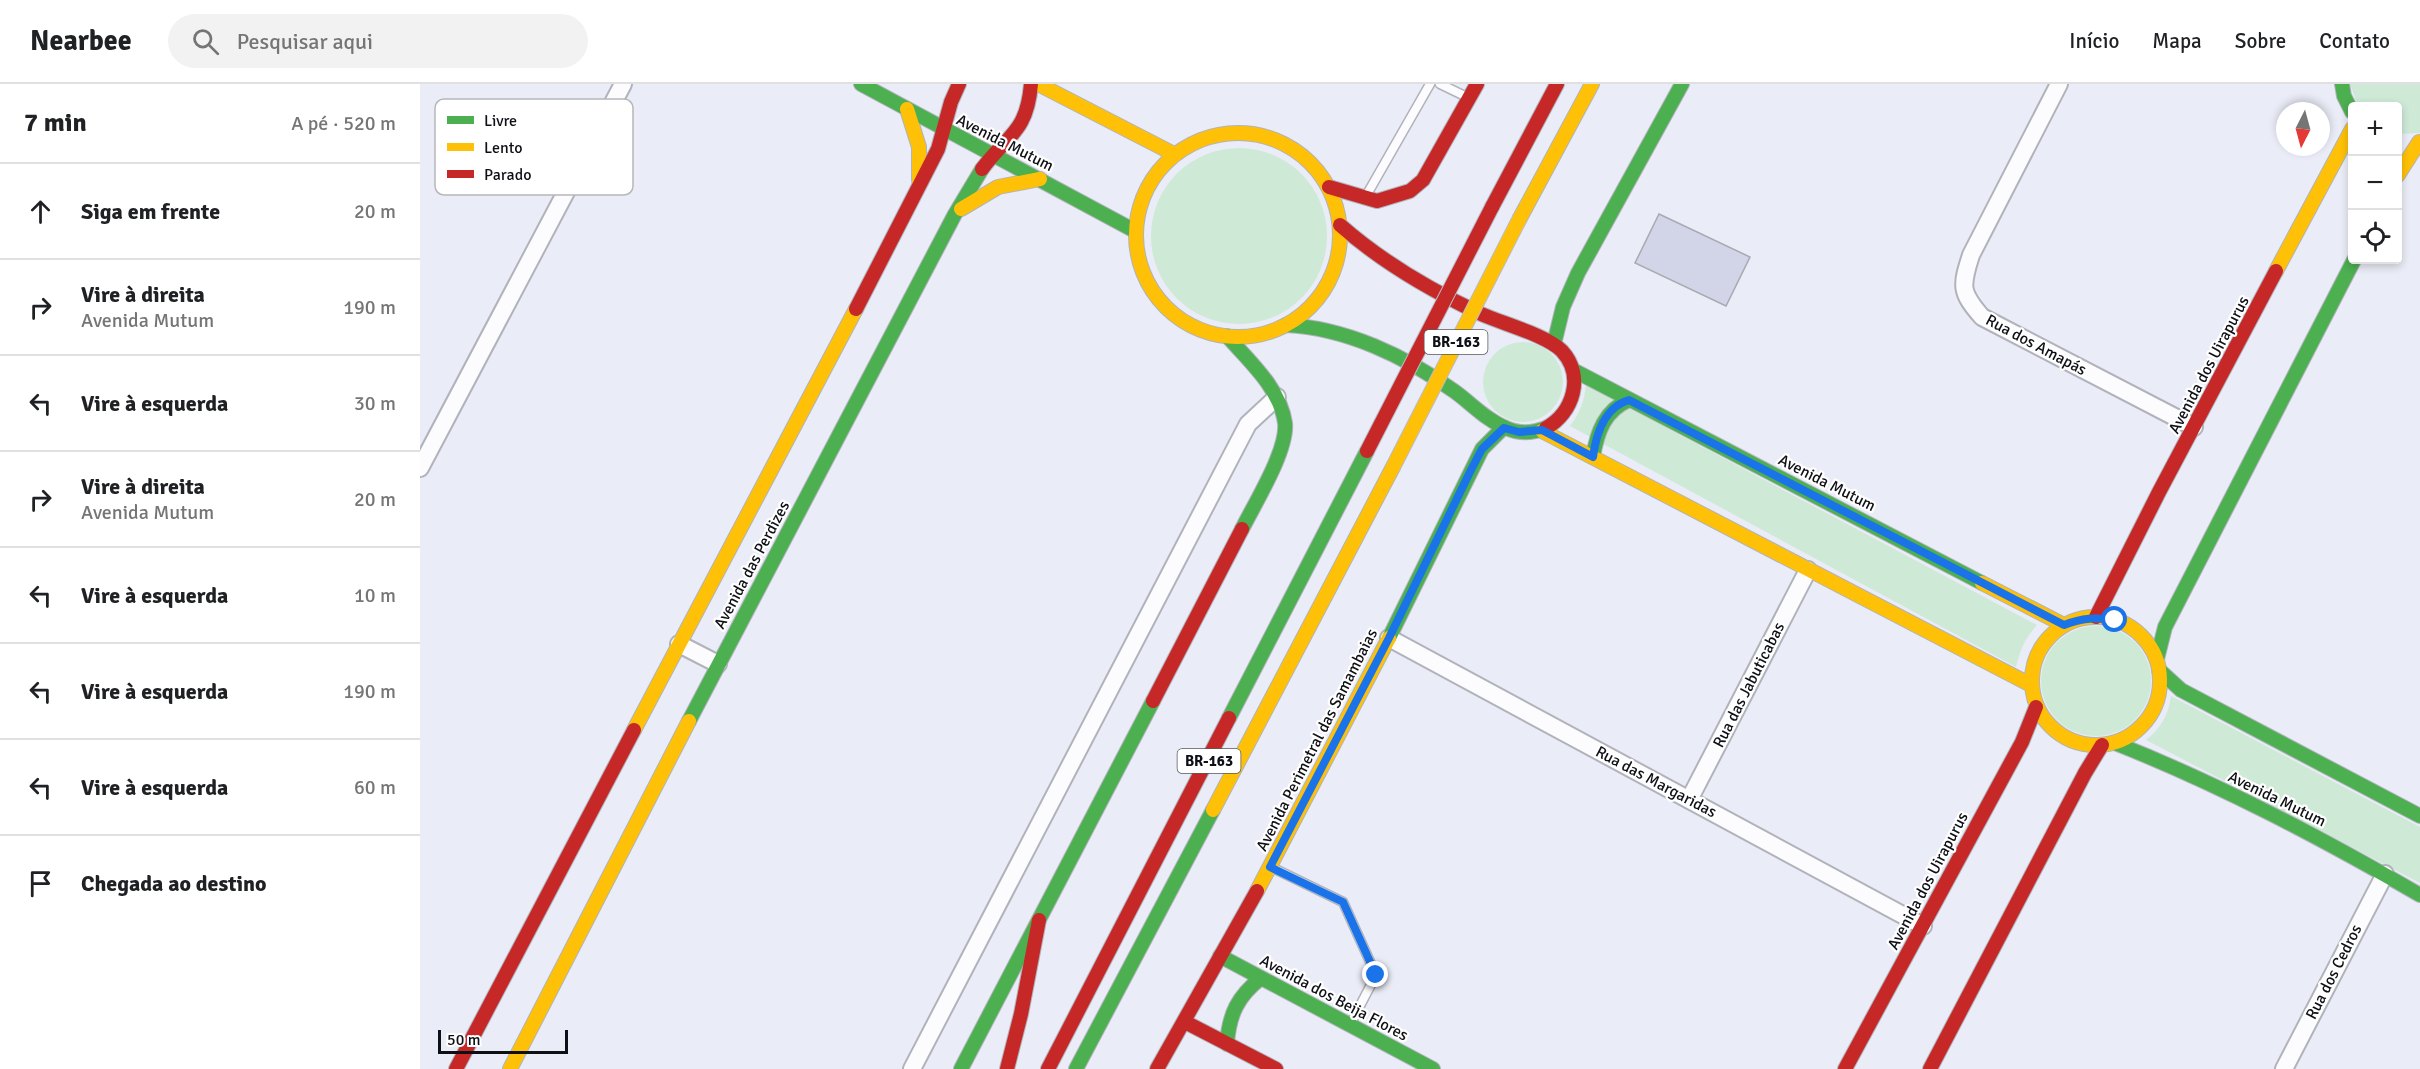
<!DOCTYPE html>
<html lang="pt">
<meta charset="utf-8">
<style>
body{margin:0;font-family:Signika,sans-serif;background:#f2f2f2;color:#202124}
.controls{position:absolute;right:18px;top:18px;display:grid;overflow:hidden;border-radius:6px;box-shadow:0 3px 9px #0003}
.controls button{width:54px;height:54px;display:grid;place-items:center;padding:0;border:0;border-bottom:2px solid #e0e0e0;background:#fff;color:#202124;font:30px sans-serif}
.compass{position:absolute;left:1856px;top:18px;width:54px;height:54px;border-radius:50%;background:#fff;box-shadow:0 3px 9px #0003;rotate:186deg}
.scale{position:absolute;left:18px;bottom:15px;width:130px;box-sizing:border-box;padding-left:6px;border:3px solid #0f1016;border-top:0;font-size:16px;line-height:21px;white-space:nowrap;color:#0f1016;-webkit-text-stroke:4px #fff;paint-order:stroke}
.stop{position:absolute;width:18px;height:18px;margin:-14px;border:4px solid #1a73e8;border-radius:50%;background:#fff}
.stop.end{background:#1a73e8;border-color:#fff;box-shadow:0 2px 6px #0008}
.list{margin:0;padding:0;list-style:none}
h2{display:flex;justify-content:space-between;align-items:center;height:78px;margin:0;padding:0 24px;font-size:26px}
h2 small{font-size:20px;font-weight:400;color:#757577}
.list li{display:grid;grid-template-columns:39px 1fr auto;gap:18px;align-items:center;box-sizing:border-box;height:96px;padding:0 24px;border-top:2px solid #e0e0e0}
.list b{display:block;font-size:22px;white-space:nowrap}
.list p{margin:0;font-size:20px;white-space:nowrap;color:#757577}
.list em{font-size:20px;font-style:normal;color:#757577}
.icon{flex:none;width:33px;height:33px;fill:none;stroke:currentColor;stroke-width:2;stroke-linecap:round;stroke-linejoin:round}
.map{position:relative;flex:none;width:2000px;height:985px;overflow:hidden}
header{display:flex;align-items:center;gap:36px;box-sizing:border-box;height:84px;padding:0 30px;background:#fff;border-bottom:2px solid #e0e0e0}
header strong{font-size:28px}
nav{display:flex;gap:33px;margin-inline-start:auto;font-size:21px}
.search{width:420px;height:54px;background:#f2f2f2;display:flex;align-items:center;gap:15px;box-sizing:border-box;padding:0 21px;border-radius:33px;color:#757577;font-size:22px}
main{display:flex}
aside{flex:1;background:#fff}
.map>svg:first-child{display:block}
</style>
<header>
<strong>Nearbee</strong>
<div class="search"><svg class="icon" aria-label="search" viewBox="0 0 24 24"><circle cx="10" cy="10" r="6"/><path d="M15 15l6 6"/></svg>Pesquisar aqui</div>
<nav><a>Início</a><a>Mapa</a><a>Sobre</a><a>Contato</a></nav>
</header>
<main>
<aside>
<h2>7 min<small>A pé · 520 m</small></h2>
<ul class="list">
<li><svg class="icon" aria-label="ahead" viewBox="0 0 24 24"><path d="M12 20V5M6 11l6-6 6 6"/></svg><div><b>Siga em frente</b></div><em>20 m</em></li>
<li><svg class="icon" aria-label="right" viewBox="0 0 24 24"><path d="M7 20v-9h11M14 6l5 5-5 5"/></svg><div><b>Vire à direita</b><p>Avenida Mutum</p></div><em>190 m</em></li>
<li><svg class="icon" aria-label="left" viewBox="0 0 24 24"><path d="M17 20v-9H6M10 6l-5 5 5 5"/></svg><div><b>Vire à esquerda</b></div><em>30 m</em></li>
<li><svg class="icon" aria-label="right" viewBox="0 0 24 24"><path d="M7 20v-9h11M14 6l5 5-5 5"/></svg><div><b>Vire à direita</b><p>Avenida Mutum</p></div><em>20 m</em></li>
<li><svg class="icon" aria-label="left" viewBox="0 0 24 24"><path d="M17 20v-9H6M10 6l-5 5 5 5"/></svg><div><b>Vire à esquerda</b></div><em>10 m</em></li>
<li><svg class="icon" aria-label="left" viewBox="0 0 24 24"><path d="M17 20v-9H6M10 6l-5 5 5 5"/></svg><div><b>Vire à esquerda</b></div><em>190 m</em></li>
<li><svg class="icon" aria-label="left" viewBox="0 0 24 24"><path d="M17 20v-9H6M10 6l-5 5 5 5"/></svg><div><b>Vire à esquerda</b></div><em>60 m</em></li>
<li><svg class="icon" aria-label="arrive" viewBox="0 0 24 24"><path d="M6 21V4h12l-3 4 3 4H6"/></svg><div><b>Chegada ao destino</b></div></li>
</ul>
</aside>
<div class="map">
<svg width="2000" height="985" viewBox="0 0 2000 985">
<rect width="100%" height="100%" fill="#eaecf7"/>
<path fill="#ceead7" d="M1930,0H2000V49L1978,50V22H1938Z
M731 152a88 88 0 1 1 176 0a88 88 0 1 1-176 0Z
M1063 298a40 40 0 1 1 80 0a40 40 0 1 1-80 0Z
M1166,301L1617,541C1605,554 1600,566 1596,583L1150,342C1160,329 1164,318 1166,301Z
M1621 597a55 55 0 1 1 110 0a55 55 0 1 1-110 0Z
M1751,612L2000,743V799L1726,656C1741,644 1748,632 1751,612Z"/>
<path fill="#d2d4e8" stroke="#a9a9b2" stroke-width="1.5" d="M1239,130L1330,173L1306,222L1215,179Z"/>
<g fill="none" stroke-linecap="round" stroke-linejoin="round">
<defs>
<path id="lane" d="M1020,0L1049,14
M946,112L1010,0
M851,783L923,818L956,891L931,939"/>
<path id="street" d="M1639,0L1551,171C1541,202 1540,208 1562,233L1774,343
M0,384L203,0
M969,554L1503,842
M259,560L298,580
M1269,716L1388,486
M492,985L828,340L857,313
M1864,985L1965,790"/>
<path id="fast" d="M441,0L715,147
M1922,0L1924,12L1932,28
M866,241C926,244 985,272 1034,307C1051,319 1066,336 1086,344C1099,350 1113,349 1126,344
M807,252C829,277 860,304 865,339C868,366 835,419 822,445
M1134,260L1143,223L1158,189L1262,0
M1155,287L1562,499
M1173,373C1177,348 1185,326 1209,316
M969,554L1062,365L1084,343
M1737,575L1745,543L1934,176
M1739,586L1761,606L2000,732
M809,634L947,367
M269,637L535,130L562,85
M1695,659C1801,701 1901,754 2000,811
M800,872L1013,985
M807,960C809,930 818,912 841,894
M541,985L733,617
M656,985L793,726"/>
<path id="slow" d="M618,0L754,70
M487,25L499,63V96
M716 151a102 102 0 1 1 204 0a102 102 0 1 1-204 0Z
M1978,91L1999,58
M541,125L578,103L620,95
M1100,134L1172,0
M1856,187L1932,45
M1122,347L1611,601
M1562,499L1644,541
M1612 597a64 64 0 1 1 128 0a64 64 0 1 1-128 0Z
M214,646L436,225
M793,726L973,383
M837,807L969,554
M90,985L269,637"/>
<path id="jam" d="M562,85C587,51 607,49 611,0
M909,103L957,117L990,107L1003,96L1057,0
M1072,123L1137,0
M920,141C962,178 1008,205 1059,229C1080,239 1127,251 1142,267C1165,292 1153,329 1126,344
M436,225L518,65L531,18L539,0
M1676,533L1739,408L1856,187
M733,617L822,445
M765,938L856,985
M36,985L214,646
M587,985L601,930L619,836
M628,985L809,634
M737,985L837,807
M1425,985L1602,658L1616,623
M1510,985L1665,689L1682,661"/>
</defs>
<use href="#lane" stroke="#b1b3bb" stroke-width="11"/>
<use href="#street" stroke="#b1b3bb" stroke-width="20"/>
<use href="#fast" stroke="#b1b3bb" stroke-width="16"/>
<use href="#slow" stroke="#b1b3bb" stroke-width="16"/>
<use href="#jam" stroke="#b1b3bb" stroke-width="16"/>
<use href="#lane" stroke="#fcfcfe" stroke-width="8"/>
<use href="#street" stroke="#fcfcfe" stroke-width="16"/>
<use href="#fast" stroke="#4caf50" stroke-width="14"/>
<use href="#slow" stroke="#ffc107" stroke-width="14"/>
<use href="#jam" stroke="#c62828" stroke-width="14"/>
<defs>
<path id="slow-bridge" d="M973,383L1100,134"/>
<path id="jam-bridge" d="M947,367L1072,123"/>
</defs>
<use href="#slow-bridge" stroke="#babbc6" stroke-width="16" stroke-linecap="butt"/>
<use href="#jam-bridge" stroke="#babbc6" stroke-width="16" stroke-linecap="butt"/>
<use href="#slow-bridge" stroke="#ffc107" stroke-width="14"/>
<use href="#jam-bridge" stroke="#c62828" stroke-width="14"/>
</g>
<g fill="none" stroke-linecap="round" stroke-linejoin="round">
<path stroke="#1a73e8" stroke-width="8" d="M956,891L923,818L850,783L969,554L1051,386L1062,365L1084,344L1099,348L1122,346L1173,373C1176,350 1185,323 1209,316L1644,541C1662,534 1676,533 1695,536"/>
</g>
<g text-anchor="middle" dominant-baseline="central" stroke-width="4.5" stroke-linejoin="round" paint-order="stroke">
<g fill="#fff" stroke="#57585c" stroke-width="1.5">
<rect x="1004.5" y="246" width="63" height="24" rx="4.5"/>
<rect x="757.5" y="665" width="63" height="24" rx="4.5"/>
</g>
<g font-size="15" font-weight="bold" fill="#0f1016">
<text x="1036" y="258">BR-163</text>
<text x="789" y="677">BR-163</text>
</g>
<g font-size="16" fill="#0f1016" stroke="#fff">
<text transform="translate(585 59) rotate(27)">Avenida Mutum</text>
<text transform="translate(1616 261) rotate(28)">Rua dos Amapás</text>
<text transform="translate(1789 281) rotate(-62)">Avenida dos Uirapurus</text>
<text transform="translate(1407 399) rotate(27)">Avenida Mutum</text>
<text transform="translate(332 481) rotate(-62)">Avenida das Perdizes</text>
<text transform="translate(1329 601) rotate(-63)">Rua das Jabuticabas</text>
<text transform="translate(897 656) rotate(-63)">Avenida Perimetral das Samambaias</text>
<text transform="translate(1236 698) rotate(28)">Rua das Margaridas</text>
<text transform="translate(1857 715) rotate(26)">Avenida Mutum</text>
<text transform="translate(1508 797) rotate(-62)">Avenida dos Uirapurus</text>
<text transform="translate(1914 888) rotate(-63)">Rua dos Cedros</text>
<text transform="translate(914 914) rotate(28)">Avenida dos Beija Flores</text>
</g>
</g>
<rect x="15" y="15" width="198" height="96" rx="9" fill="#fff" stroke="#b7b7b9" stroke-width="1.5"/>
<rect x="27" y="32" width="27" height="8" fill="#4caf50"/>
<rect x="27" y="59" width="27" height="8" fill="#ffc107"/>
<rect x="27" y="86" width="27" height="8" fill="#c62828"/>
<g font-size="16" fill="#0f1016">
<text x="64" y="42">Livre</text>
<text x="64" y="69">Lento</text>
<text x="64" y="96">Parado</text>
</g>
</svg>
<div class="controls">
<button>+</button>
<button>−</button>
<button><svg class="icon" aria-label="locate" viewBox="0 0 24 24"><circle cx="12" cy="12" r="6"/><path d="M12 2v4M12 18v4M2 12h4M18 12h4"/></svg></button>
</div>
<svg class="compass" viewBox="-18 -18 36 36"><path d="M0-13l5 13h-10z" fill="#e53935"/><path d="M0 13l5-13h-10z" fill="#757577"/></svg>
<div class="scale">50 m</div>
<div class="stop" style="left:1695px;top:536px"></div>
<div class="stop end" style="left:956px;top:891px"></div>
</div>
</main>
